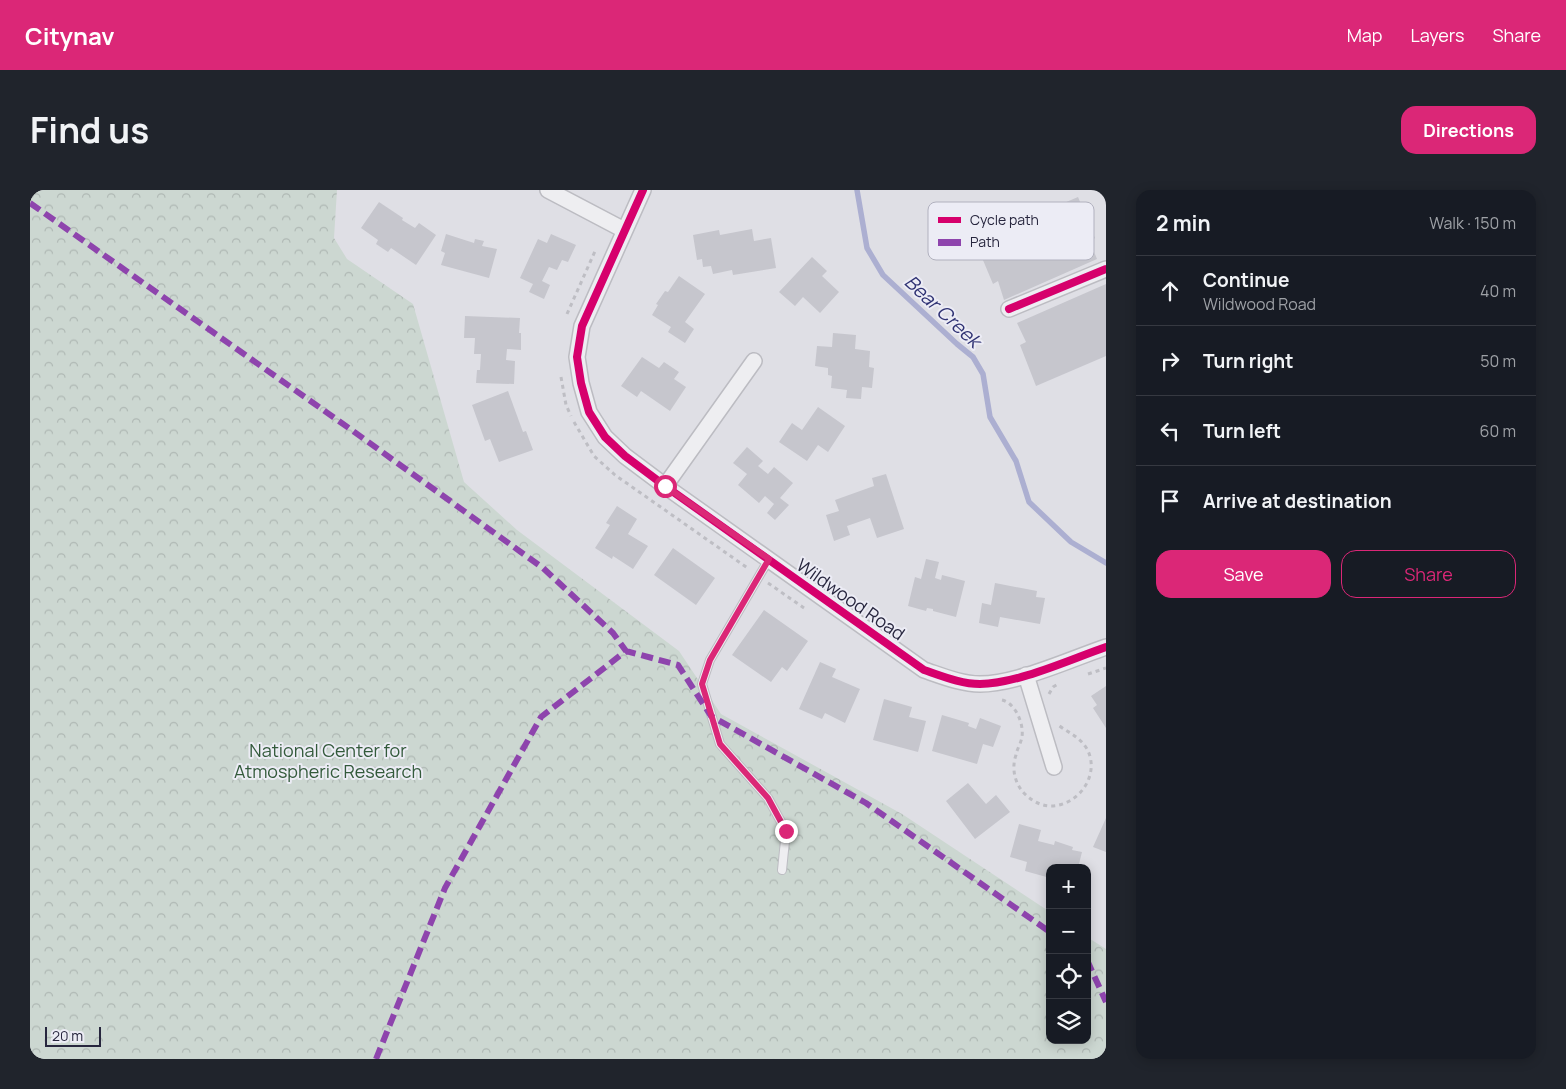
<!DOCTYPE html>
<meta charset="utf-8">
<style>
body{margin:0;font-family:Manrope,sans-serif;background:#20242c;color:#f1f3f6}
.controls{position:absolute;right:15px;bottom:15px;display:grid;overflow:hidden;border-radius:10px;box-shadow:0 2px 12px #0003}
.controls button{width:45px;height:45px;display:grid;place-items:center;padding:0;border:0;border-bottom:1px solid #363941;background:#171b24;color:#f1f3f6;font:25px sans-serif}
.scale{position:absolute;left:15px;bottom:12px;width:56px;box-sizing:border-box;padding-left:5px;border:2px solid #27263e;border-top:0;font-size:14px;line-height:18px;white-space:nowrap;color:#27263e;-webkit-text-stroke:4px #ececf5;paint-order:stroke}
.stop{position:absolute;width:15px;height:15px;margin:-11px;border:4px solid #db2777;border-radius:50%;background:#fff}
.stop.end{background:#db2777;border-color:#fff;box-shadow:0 1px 5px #0008}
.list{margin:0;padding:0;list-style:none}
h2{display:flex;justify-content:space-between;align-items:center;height:65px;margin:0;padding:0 20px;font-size:21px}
h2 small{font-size:16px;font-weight:400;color:#9ea1a6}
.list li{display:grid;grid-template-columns:32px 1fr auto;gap:15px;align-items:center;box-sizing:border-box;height:70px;padding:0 20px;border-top:1px solid #363941}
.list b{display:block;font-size:19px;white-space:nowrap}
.list p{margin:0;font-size:16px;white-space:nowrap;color:#9ea1a6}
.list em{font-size:16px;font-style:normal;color:#9ea1a6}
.actions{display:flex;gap:10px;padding:15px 20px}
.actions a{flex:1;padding:11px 0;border:1px solid #db2777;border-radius:15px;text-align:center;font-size:18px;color:#db2777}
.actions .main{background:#db2777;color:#fff}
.icon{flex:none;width:28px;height:28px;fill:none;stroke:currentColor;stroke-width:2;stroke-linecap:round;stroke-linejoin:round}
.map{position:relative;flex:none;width:1076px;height:869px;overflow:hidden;border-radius:15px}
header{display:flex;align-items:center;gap:30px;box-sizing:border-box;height:70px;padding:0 25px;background:#db2777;color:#fff}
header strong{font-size:24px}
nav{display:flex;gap:28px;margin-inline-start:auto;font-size:18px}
.intro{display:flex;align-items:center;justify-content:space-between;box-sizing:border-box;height:120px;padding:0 30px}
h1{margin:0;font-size:35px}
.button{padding:12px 22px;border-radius:15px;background:#db2777;color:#fff;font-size:18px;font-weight:700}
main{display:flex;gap:30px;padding:0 30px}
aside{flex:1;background:#171b24;border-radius:15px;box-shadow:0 2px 12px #0003}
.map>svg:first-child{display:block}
</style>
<header>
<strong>Citynav</strong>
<nav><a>Map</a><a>Layers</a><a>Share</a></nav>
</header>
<div class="intro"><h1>Find us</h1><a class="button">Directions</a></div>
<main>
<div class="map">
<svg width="1076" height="869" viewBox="0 0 1076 869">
<defs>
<pattern id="park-crowns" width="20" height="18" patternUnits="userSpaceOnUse" patternTransform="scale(1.25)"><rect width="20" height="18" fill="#ccd7d1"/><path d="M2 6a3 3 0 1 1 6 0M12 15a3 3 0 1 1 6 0" fill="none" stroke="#afb8b4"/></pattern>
</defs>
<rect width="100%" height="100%" fill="#dfdfe5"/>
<path fill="url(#park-crowns)" d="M0,0H307L304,48L317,69L383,114L434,292L487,340L649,461L691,524L872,624L1020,722V850H1057V747L1076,759V869H0Z"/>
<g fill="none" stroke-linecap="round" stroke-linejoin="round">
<path stroke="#acafd1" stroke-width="5.5" d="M827,0L837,58L853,85L927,154L943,167L953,184L960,227L986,271L999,312L1041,352L1076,373"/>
</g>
<path fill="#c6c6cd" d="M1048,7L1065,48L1060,52L1067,69L974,110L968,91L963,94L945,51Z
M349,12L373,28L372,30L385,38L389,33L406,45L386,75L361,58L358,62L346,54L348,50L331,38Z
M722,39L724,51L741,48L746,78L703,85L702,80L683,84L681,76L673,77L672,69L667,70L663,45L689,40L690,45Z
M416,44L444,53L445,49L454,51L452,56L467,59L459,88L411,75L415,63L411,61Z
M521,44L546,55L538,72L532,70L527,80L519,77L512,91L520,95L514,109L499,102L503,94L490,88L508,49L517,53Z
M782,67L797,81L792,86L809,102L790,123L773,107L765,116L749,102Z
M649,86L675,104L655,132L664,139L655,153L638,142L641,137L622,125L628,115L626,114L635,101L638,102Z
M1076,94V166L1006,196L990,155L996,152L987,133Z
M435,126L490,128L489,143H491V160L477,159L476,170L485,171L484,194L446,193L447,180H450L451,164H444L445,148H434Z
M803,143L826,145L825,159L840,161L839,177L844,178L842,198L832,197L831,209L816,208L817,200L801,198L802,186L798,185V178L785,176L787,156L802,157Z
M612,167L629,178L634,172L649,182L644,189L656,197L640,221L611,201L607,207L591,196Z
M478,201L493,242L496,241L503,260L469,272L460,249L455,251L442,215Z
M788,217L815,236L798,262L788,255L777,271L749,252L762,233L772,240Z
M717,257L733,271L728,276L738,284L744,277L763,293L750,308L759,315L745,330L737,323L744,314L735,306L729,313L708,295L717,284L703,273Z
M856,284L874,339L847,348L840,328L817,336L820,345L804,351L796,325L809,321L805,310L844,296L842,288Z
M587,316L607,329L598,344L618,356L603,379L583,366L582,369L565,358L580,335L576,333Z
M643,358L685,388L666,415L624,385Z
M896,369L909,372L905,388L911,390L912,385L935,391L926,427L903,421V419L897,418L896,421L878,416L885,387L891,389Z
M965,393L1007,401L1006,407L1015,408L1010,434L970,427L968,437L949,433L952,413L961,415Z
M734,420L778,451L757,481L752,477L741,492L702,465Z
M790,472L806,479L802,487L830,499L815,533L795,523L792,529L769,519Z
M1076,496V538L1063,518L1067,515L1061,506Z
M854,509L882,517L879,527L896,531L888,562L843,550Z
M912,525L939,533L938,536L946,539L950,528L971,536L963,557L953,554L947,574L902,561Z
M938,593L956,614L966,605L980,622L945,649L916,611Z
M1076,628V662L1063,657Z
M989,634L1011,640L1008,651L1024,655L1025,651L1043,657L1042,660L1052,662L1048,678H1020V688L995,681L997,672L980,667Z"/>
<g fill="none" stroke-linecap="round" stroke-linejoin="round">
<defs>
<path id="lane" d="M739,369L680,470L672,494L690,554L738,608L756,641L752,680"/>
<path id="street" d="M518,0L594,40
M613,0L552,136L547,167L551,193L559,222L575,247L595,266L635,296L894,480C912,486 931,494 950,494C987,494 1041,469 1076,457
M979,119L1076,79
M635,296L724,171
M996,485L1024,577"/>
</defs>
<use href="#lane" stroke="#bcbcc2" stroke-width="10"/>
<use href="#street" stroke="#bcbcc2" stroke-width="18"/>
<path stroke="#bebec4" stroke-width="3" stroke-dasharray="4 4" stroke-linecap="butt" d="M537,124L566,59
M531,187L536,215L541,226
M544,232L564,266L585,285L719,379
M738,393L774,418
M1058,484L1076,478
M1019,504L1023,497L1028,494
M972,510C985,513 994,533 992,547C991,553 987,559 986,565C981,579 985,596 997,606C1004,612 1012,616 1021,616C1048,616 1071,585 1057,559C1050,547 1039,543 1028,535"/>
<use href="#lane" stroke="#eeeef1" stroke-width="8"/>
<use href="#street" stroke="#eeeef1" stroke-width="15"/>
<path stroke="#8e44ad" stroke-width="6" stroke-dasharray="12 6" stroke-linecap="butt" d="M0,13L323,241L513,378L583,443L596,461
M1057,770L1076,812
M346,869L415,698L511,527L596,461L648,475L681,526L836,613L1020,742"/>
<defs>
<path id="cycleway" d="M613,0L552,136L547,167L551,193L559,222L575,247L595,266L635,296L894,480C912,486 931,494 950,494C987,494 1041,469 1076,457
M979,119L1076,79"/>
</defs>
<use href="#cycleway" stroke="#ececf5" stroke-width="11"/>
<use href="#cycleway" stroke="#d6006c" stroke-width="8"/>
</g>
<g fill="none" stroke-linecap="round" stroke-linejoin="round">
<path stroke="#db2777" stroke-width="6" d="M635,296L739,369L680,470L672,494L690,554L738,608L756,641"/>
</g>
<g text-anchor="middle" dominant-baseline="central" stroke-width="4" stroke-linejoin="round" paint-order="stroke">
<g font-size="18" fill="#27263e" stroke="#ececf5">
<text transform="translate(821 409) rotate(35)">Wildwood Road</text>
</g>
<g font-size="18" fill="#335a3b" stroke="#ececf5">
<text x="298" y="560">National Center for<tspan x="298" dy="21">Atmospheric Research</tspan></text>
</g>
<g font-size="19" font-style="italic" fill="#2f3273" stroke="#ececf5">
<text transform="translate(913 121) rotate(43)">Bear Creek</text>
</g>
</g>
<rect x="898" y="12" width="166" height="58" rx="8" fill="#ececf5" stroke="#b1b1be" stroke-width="1"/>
<rect x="908" y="27" width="23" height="6" fill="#d6006c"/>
<rect x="908" y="49" width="23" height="7" fill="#8e44ad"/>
<g font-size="14" fill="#27263e">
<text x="940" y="35">Cycle path</text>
<text x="940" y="57">Path</text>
</g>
</svg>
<div class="controls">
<button>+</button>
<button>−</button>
<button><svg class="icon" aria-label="locate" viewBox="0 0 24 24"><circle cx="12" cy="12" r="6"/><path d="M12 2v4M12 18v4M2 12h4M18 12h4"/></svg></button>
<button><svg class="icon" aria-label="layers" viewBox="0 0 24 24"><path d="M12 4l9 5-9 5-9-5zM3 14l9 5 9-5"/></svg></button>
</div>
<div class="scale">20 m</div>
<div class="stop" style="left:635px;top:296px"></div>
<div class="stop end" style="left:756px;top:641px"></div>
</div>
<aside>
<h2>2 min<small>Walk · 150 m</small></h2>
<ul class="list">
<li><svg class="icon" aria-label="ahead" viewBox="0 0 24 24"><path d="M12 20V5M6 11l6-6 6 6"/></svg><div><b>Continue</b><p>Wildwood Road</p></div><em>40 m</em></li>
<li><svg class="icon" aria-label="right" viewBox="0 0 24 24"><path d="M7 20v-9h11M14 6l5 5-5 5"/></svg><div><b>Turn right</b></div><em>50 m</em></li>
<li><svg class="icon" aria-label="left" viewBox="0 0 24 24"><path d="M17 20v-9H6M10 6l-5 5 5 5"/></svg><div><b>Turn left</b></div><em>60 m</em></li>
<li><svg class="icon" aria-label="arrive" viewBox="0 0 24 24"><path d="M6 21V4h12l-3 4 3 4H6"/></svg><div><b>Arrive at destination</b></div></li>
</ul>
<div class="actions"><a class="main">Save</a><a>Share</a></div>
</aside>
</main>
